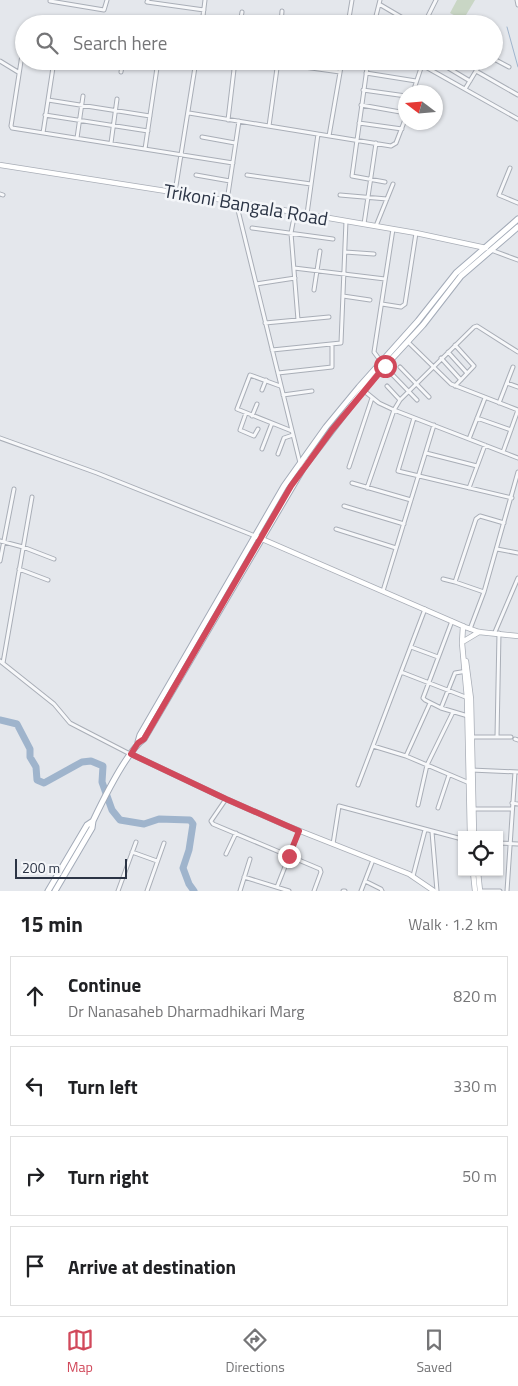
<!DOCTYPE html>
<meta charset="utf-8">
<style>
body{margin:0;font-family:"Titillium Web",sans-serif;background:#f2f2f2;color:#202124}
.controls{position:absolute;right:15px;bottom:15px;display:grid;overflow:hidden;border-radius:0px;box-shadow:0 1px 4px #0004}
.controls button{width:45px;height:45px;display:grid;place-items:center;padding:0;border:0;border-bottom:1px solid #e0e0e0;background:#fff;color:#202124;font:25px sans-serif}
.compass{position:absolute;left:398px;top:85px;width:45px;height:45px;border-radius:50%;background:#fff;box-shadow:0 1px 4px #0004;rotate:286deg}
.scale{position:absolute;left:15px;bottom:12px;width:112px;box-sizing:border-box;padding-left:5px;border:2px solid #2b3445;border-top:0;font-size:14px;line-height:18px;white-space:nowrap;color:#2b3445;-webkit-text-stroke:4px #f4f6f9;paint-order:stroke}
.stop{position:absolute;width:15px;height:15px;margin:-11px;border:4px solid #d1495b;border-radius:50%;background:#fff}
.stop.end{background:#d1495b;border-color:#fff;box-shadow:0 1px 5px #0008}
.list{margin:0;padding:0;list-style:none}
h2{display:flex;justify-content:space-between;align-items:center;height:65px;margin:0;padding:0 20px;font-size:21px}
h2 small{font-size:16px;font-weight:400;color:#757577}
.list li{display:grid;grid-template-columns:32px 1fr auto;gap:15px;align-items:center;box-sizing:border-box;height:80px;margin:0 10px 10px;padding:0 10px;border:1px solid #e0e0e0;border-radius:0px}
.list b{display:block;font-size:19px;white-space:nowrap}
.list p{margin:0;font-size:16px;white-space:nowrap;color:#757577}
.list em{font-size:16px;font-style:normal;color:#757577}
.icon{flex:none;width:28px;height:28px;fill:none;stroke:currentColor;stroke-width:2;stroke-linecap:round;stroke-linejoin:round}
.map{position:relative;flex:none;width:518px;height:891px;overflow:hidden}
.search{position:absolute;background:#fff;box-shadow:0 1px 4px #0004;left:15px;right:15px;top:15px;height:55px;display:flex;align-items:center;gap:12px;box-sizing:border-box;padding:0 18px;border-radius:28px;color:#757577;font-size:19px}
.sheet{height:425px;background:#fff}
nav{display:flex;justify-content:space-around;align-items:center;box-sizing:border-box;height:70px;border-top:1px solid #e0e0e0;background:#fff;font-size:14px;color:#757577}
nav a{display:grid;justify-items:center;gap:2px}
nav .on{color:#d1495b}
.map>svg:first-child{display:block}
</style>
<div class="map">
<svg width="518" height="891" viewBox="0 0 518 891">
<rect width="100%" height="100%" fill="#e4e7ec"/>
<path fill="#c9d6c5" d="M457,0H475L463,20L450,13Z"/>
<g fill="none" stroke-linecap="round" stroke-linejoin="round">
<path stroke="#9fb4cc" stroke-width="1" d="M507,27L518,67"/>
<path stroke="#9fb4cc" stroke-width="7" d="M0,720L17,724L30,749V757L36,767L37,780L44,783L82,762L91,761L103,766L102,782L112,810L120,820L144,824L159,819L190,820L193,824L189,850L183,868L189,884L194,891"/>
<defs>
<path id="street" d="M148,0L147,2L204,10
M517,0L518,5
M50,1L104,10L107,0
M379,4L413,24
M375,19L383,24
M467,19L475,24
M202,24L205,0
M240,24L242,12
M281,24L282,11
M348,24L352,0
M374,24L380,0
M424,24L436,0
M494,36L496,38L494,41
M24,42L11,126L12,128L233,163
M494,59L509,67
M0,61L18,72
M142,61L157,64
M261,61L340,72
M368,61L352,176L385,182
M415,61L518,119
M471,61L479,66
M88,63L89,61
M440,63L470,81
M476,71L518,95
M121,72L123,61
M366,73L416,81
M465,89L482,61
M363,90L406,96
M413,92L422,65
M48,100L150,116
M361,105L406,113
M189,113L391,146L396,143L406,117
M45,115L148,131
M228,120L235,61
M359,123L402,129
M269,126L278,61
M43,133L54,61
M329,136L342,61
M202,137L235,143
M77,138L83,96
M111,143L117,99
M145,149L158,61
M510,168L499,195L518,203
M196,175L230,181
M247,175L311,184
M175,192L196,61
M0,194L3,195
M340,195L387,199
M227,201L239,121
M236,202L300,463
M295,212L291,233L298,320
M307,214L318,134
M364,224L376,143
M376,226L393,184
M252,228L333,239
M393,229L374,352L385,367L417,400
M491,250L518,260
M345,252L374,254
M294,268L385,279
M256,284L295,278
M314,290L320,251
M343,296L370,300
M382,304L401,307L405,304L416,233
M265,323L329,317
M408,342L451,384L518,410L503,452
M455,345L474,366L455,386
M272,350L341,343L346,221
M448,352L467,373
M441,358L461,380
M400,367L429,397
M278,373L332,367V345
M507,383L518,387
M280,386L250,375L237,409L292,431
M387,386L400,400
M262,390L266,380
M363,390L379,403L394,410L518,458
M283,395L312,391
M499,403L513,367
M246,413L240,430L254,436L258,429
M252,416L257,404
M414,418L398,471L512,498
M477,418L511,430
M0,438L97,473L255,536
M469,439L485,398
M262,449L272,423
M426,453L477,466
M278,454L284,438L293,435
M349,467L372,398
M352,483L411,500
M367,488L394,410L400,400L474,327L477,326L518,352
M469,488L485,445
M344,506L404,524
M336,529L396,548
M0,541L23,547L54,559
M497,549L518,553
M0,561L14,489
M19,569L48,580
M443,579L455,582
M383,591L434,425
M484,592L455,582L476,519L480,516L504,523
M452,621L423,698L425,700L441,708L468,716
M470,629L484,592L518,472
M495,632L518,578
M411,647L438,657
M0,661L54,704L70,723L130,754
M3,663L32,497
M401,672L468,698
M441,708L455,673L467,671
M471,737H511
M497,737L499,633
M515,739L518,740
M373,746L406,756L467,782
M406,756L430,703
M471,770L518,772
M358,785L425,609
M226,799L211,821L213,824L320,869L321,872L314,891
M512,803L518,804
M418,805L427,765L453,712
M438,808L449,775
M473,809H512
M432,832L437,891
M499,843L518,844
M333,844L339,806L462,839
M132,852L157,861
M226,854L236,833
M413,876L425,830
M244,877L289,891
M365,881L381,889L382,891
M277,887L299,831
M118,891L136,842
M147,891L164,843
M240,891L250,859
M343,891H345
M361,891L373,860
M480,891H500
M507,891L515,772"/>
<path id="secondary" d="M0,165L236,202L416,233L486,248
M255,536L465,627L479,632L518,636
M463,626L462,643L467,698L470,835
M464,641L479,632
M466,661L471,699L474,835
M131,754L226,799L285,825L409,874L434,891
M473,872L475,891
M478,872L480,891"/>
<path id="primary" d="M138,742L140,735L284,486L326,427L359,387L418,321L456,273L518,219
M48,891L87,825L93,821
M55,891L92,828L93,821C103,800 127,751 144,739L304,467L363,390L423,325L461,276L518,227"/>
</defs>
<use href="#street" stroke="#a9aeb7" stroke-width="5"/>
<use href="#secondary" stroke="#a9aeb7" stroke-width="6"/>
<use href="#primary" stroke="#a3abb8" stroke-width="7"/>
<use href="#street" stroke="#f7f8fa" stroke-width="3"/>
<use href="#secondary" stroke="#fff" stroke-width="4.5"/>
<use href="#primary" stroke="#fff" stroke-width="5"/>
</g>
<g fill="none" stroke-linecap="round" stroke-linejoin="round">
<path stroke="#d1495b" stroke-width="6" d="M289,856L299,831L226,799L131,754L138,743L144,739L291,486L332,430L385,366"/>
</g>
<g text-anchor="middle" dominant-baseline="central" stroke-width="5" stroke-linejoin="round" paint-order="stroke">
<g font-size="19" fill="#2b3445" stroke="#f4f6f9">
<text transform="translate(246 204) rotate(10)">Trikoni Bangala Road</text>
</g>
</g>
</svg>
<div class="controls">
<button><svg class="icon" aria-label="locate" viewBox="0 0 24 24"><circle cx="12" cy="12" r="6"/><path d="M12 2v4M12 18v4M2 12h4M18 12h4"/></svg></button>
</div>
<svg class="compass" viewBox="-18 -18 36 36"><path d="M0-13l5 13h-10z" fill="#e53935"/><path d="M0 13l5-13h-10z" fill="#757577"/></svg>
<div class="scale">200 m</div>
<div class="stop" style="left:385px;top:366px"></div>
<div class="stop end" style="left:289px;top:856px"></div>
<div class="search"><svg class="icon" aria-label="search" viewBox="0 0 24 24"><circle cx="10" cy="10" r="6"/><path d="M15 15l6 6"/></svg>Search here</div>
</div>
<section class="sheet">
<h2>15 min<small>Walk · 1.2 km</small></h2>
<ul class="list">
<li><svg class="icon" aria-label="ahead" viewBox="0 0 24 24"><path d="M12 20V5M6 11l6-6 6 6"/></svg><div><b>Continue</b><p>Dr Nanasaheb Dharmadhikari Marg</p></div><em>820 m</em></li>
<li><svg class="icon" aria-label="left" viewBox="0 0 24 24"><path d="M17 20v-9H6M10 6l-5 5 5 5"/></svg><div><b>Turn left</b></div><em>330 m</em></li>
<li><svg class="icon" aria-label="right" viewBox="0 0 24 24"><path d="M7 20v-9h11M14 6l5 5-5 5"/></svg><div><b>Turn right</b></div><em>50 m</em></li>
<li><svg class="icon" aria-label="arrive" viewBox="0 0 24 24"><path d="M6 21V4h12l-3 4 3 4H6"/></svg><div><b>Arrive at destination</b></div></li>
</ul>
</section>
<nav>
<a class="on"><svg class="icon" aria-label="map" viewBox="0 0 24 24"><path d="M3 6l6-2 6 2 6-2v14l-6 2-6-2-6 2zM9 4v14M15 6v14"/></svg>Map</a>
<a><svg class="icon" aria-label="directions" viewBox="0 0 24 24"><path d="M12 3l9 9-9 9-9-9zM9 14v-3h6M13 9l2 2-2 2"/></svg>Directions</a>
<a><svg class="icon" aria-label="saved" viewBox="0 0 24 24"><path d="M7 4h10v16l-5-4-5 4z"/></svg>Saved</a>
</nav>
